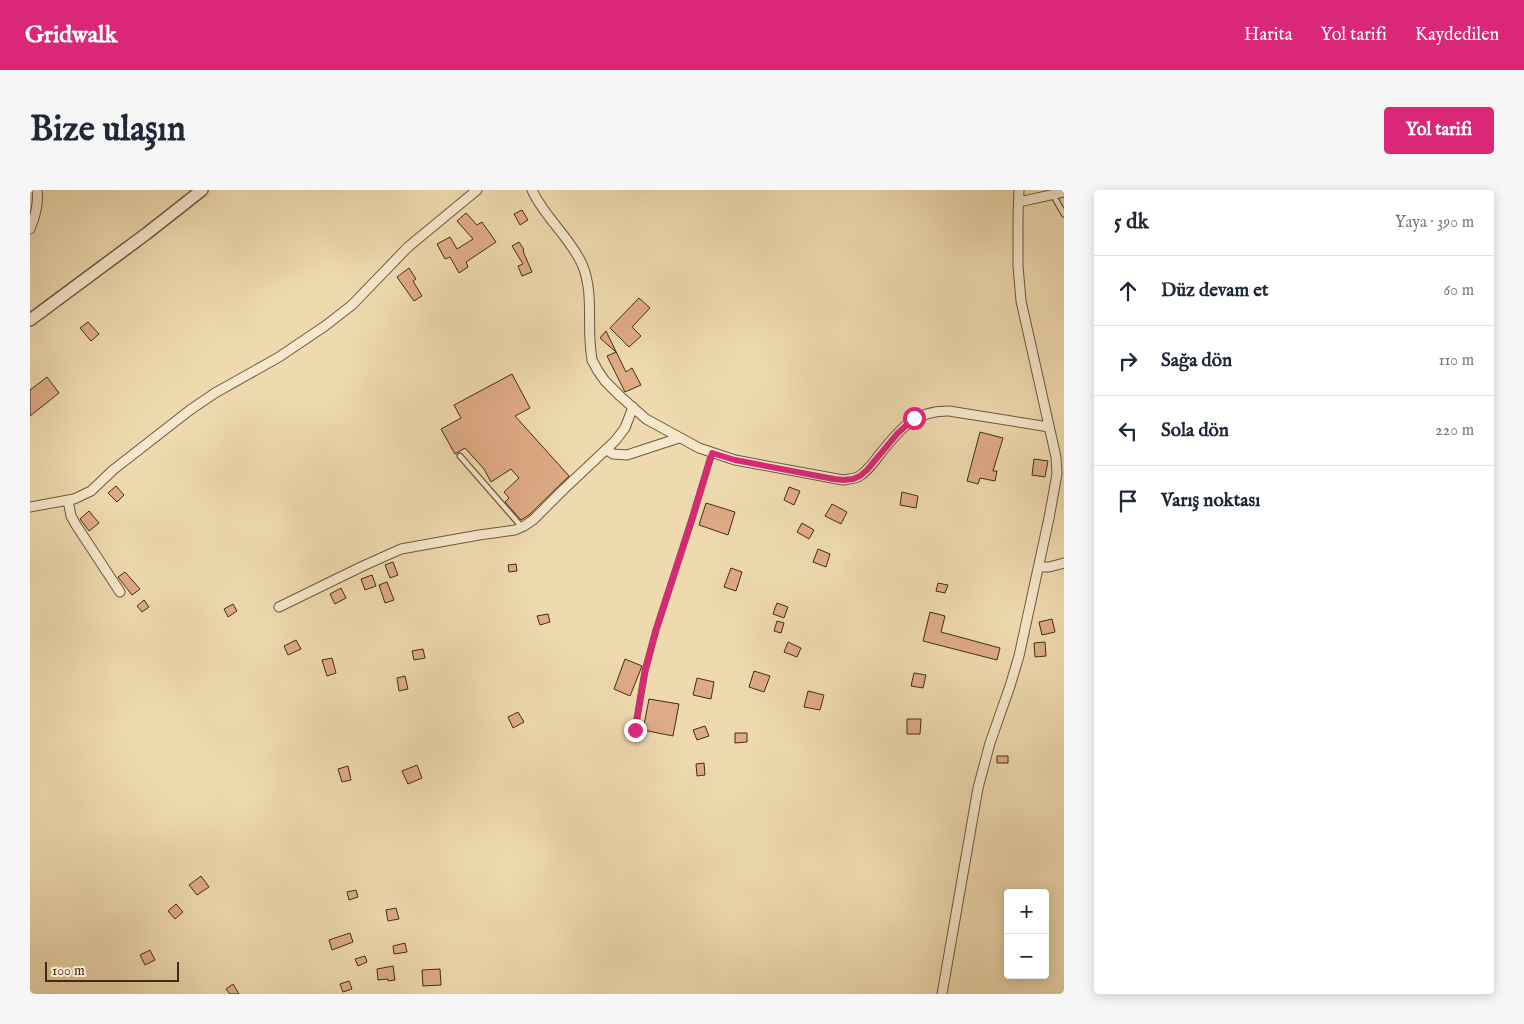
<!DOCTYPE html>
<html lang="tr">
<meta charset="utf-8">
<style>
body{margin:0;font-family:"IM FELL English",serif;background:#f6f6f7;color:#1f2937}
.controls{position:absolute;right:15px;bottom:15px;display:grid;overflow:hidden;border-radius:5px;box-shadow:0 2px 12px #0003}
.controls button{width:45px;height:45px;display:grid;place-items:center;padding:0;border:0;border-bottom:1px solid #e0e1e3;background:#fff;color:#1f2937;font:25px sans-serif}
.scale{position:absolute;left:15px;bottom:12px;width:134px;box-sizing:border-box;padding-left:5px;border:2px solid #402c1a;border-top:0;font-size:14px;line-height:18px;white-space:nowrap;color:#402c1a;-webkit-text-stroke:4px #f5e7cb;paint-order:stroke}
.stop{position:absolute;width:15px;height:15px;margin:-11px;border:4px solid #db2777;border-radius:50%;background:#fff}
.stop.end{background:#db2777;border-color:#fff;box-shadow:0 1px 5px #0008}
.list{margin:0;padding:0;list-style:none}
h2{display:flex;justify-content:space-between;align-items:center;height:65px;margin:0;padding:0 20px;font-size:21px}
h2 small{font-size:16px;font-weight:400;color:#747a83}
.list li{display:grid;grid-template-columns:32px 1fr auto;gap:15px;align-items:center;box-sizing:border-box;height:70px;padding:0 20px;border-top:1px solid #e0e1e3}
.list b{display:block;font-size:19px;white-space:nowrap}
.list em{font-size:16px;font-style:normal;color:#747a83}
.icon{flex:none;width:28px;height:28px;fill:none;stroke:currentColor;stroke-width:2;stroke-linecap:round;stroke-linejoin:round}
.map{position:relative;flex:none;width:1034px;height:804px;overflow:hidden;border-radius:5px}
header{display:flex;align-items:center;gap:30px;box-sizing:border-box;height:70px;padding:0 25px;background:#db2777;color:#fff}
header strong{font-size:24px}
nav{display:flex;gap:28px;margin-inline-start:auto;font-size:18px}
.intro{display:flex;align-items:center;justify-content:space-between;box-sizing:border-box;height:120px;padding:0 30px}
h1{margin:0;font-size:35px}
.button{padding:12px 22px;border-radius:5px;background:#db2777;color:#fff;font-size:18px;font-weight:700}
main{display:flex;gap:30px;padding:0 30px}
aside{flex:1;background:#fff;border-radius:5px;box-shadow:0 2px 12px #0003}
.map>svg:first-child{display:block}
</style>
<header>
<strong>Gridwalk</strong>
<nav><a>Harita</a><a>Yol tarifi</a><a>Kaydedilen</a></nav>
</header>
<div class="intro"><h1>Bize ulaşın</h1><a class="button">Yol tarifi</a></div>
<main>
<div class="map">
<svg width="1034" height="804" viewBox="0 0 1034 804">
<rect width="100%" height="100%" fill="#efdaaf"/>
<filter id="stains"><feTurbulence type="fractalNoise" baseFrequency=".004" numOctaves="4"/><feColorMatrix values="0 0 0 0 .2 0 0 0 0 .09 0 0 0 0 .02 0 0 0 .5 -.17"/></filter>
<radialGradient id="worn" r=".72"><stop offset=".6" stop-color="#630" stop-opacity="0"/><stop offset="1" stop-color="#630" stop-opacity=".3"/></radialGradient>
<path fill="#dfab86" stroke="#402c1a" d="M492,20L498,30L490,35L484,24Z
M436,23L447,35L452,32L466,52L436,72L438,77L429,83L420,67L415,69L407,54L420,47L427,59L443,49L427,31Z
M489,52L494,60L493,61L502,82L492,86L488,76L493,74L482,56Z
M379,78L386,89L383,91L392,106L384,111L367,87Z
M609,108L620,118L602,137L611,146L599,157L580,138Z
M58,132L69,144L61,151L50,138Z
M576,141L596,182L602,178L611,195L595,202L577,166L586,162L570,148Z
M482,184L500,218L485,226L539,286L499,325L491,330L475,312L479,308L474,302L489,288L481,279L461,292L454,279L435,258L425,264L411,239L431,228L424,215Z
M17,187L29,203L0,226V200Z
M950,242L973,248L963,281H967L965,291L950,288L948,294L937,291Z
M1004,269L1018,271L1015,287L1002,285Z
M86,296L94,305L87,312L78,303Z
M759,297L770,301L764,315L754,310Z
M872,302L888,306L886,318L870,315Z
M676,313L705,322L698,345L669,335Z
M802,314L817,322L811,334L795,326Z
M59,321L69,333L59,341L50,329Z
M772,333L784,340L779,349L767,342Z
M788,359L800,364L796,377L783,372Z
M363,372L368,385L360,388L355,375Z
M486,374L487,381L479,382L478,375Z
M701,378L712,382L706,401L694,397Z
M95,382L110,399L102,405L88,387Z
M342,385L346,396L335,400L331,389Z
M357,392L364,410L355,413L349,395Z
M908,393L918,395L915,403L906,401Z
M311,398L316,408L305,414L300,404Z
M114,410L119,417L112,422L107,416Z
M747,413L758,417L754,428L743,424Z
M203,414L207,421L198,427L194,419Z
M900,422L915,426L911,442L970,458L967,470L893,451Z
M518,424L520,432L510,435L507,426Z
M1022,429L1025,442L1012,445L1009,432Z
M747,431L754,433L751,443L744,441Z
M266,450L271,459L258,465L254,456Z
M758,452L771,458L767,467L754,462Z
M1015,452L1016,466L1005,467L1004,453Z
M393,459L395,468L384,470L382,461Z
M302,468L306,483L297,486L292,470Z
M595,469L612,476L600,506L584,499Z
M724,481L740,486L734,502L719,497Z
M884,483L896,485L893,498L881,496Z
M375,486L378,499L369,501L367,488Z
M667,488L684,492L681,509L663,505Z
M778,501L794,505L790,520L774,517Z
M619,509L649,514L643,546L613,540Z
M488,522L494,532L483,538L478,527Z
M877,529H891L890,544H877Z
M675,536L679,546L667,550L663,540Z
M705,543H717V552L705,553Z
M967,566H978V573H967Z
M674,573L675,585L667,586L666,574Z
M387,575L392,588L378,594L372,581Z
M318,576L321,590L312,592L308,579Z
M171,686L179,697L167,705L159,695Z
M326,700L328,707L319,710L317,702Z
M146,714L153,722L145,729L138,721Z
M366,718L369,729L358,731L356,720Z
M320,743L323,752L302,760L299,750Z
M375,753L377,762L364,764L363,756Z
M120,760L125,770L115,775L110,765Z
M335,766L337,772L328,776L325,769Z
M363,776L365,790L358,791V789L348,790L347,779Z
M410,779L411,795L393,796L392,780Z
M319,791L322,799L313,802L310,794Z
M203,794L209,804H200L196,799Z"/>
<g fill="none" stroke-linecap="round" stroke-linejoin="round">
<defs>
<path id="service" d="M1023,5L1034,24
M430,266L491,336
M605,540L615,481L626,440L662,329L682,263"/>
<path id="minor" d="M502,0C514,27 539,46 552,74C564,102 557,132 561,162L562,170L568,181L575,191L590,206L616,229L669,258L705,270L813,290C818,289 823,289 828,287C837,282 843,273 850,264C869,240 885,220 919,221L1019,237
M989,12L1034,2
M0,39C5,27 9,14 7,0
M576,259L583,264L597,265L649,248
M38,310L41,326L46,335L90,402
M0,317L44,309L61,301L83,280L160,220L185,203L249,167L295,136L322,115L378,57L447,0
M1009,377H1019L1034,373
M249,417L333,376L371,359L449,345L485,340L494,336L503,330L533,300L585,251L595,238L603,217
M912,804L948,598L960,553L980,496L989,466L1019,328L1027,284L1026,267L991,111L988,76V26L989,0"/>
<path id="tertiary" d="M0,130L116,44L172,0"/>
</defs>
<use href="#service" stroke="#6c583f" stroke-width="7"/>
<use href="#minor" stroke="#6c583f" stroke-width="11"/>
<use href="#tertiary" stroke="#6c583f" stroke-width="14"/>
<use href="#service" stroke="#f5e7cb" stroke-width="4.5"/>
<use href="#minor" stroke="#f5e7cb" stroke-width="9"/>
<use href="#tertiary" stroke="#f5e7cb" stroke-width="11"/>
</g>
<g fill="none" stroke-linecap="round" stroke-linejoin="round">
<path stroke="#db2777" stroke-width="6" d="M605,540L615,481L626,440L662,329L682,263L705,270L804,289L813,290L823,289L830,286L837,280L867,244L884,228"/>
</g>
<rect width="100%" height="100%" filter="url(#stains)"/>
<rect width="100%" height="100%" fill="url(#worn)"/>
</svg>
<div class="controls">
<button>+</button>
<button>−</button>
</div>
<div class="scale">100 m</div>
<div class="stop" style="left:884px;top:228px"></div>
<div class="stop end" style="left:605px;top:540px"></div>
</div>
<aside>
<h2>5 dk<small>Yaya · 390 m</small></h2>
<ul class="list">
<li><svg class="icon" aria-label="ahead" viewBox="0 0 24 24"><path d="M12 20V5M6 11l6-6 6 6"/></svg><div><b>Düz devam et</b></div><em>60 m</em></li>
<li><svg class="icon" aria-label="right" viewBox="0 0 24 24"><path d="M7 20v-9h11M14 6l5 5-5 5"/></svg><div><b>Sağa dön</b></div><em>110 m</em></li>
<li><svg class="icon" aria-label="left" viewBox="0 0 24 24"><path d="M17 20v-9H6M10 6l-5 5 5 5"/></svg><div><b>Sola dön</b></div><em>220 m</em></li>
<li><svg class="icon" aria-label="arrive" viewBox="0 0 24 24"><path d="M6 21V4h12l-3 4 3 4H6"/></svg><div><b>Varış noktası</b></div></li>
</ul>
</aside>
</main>
